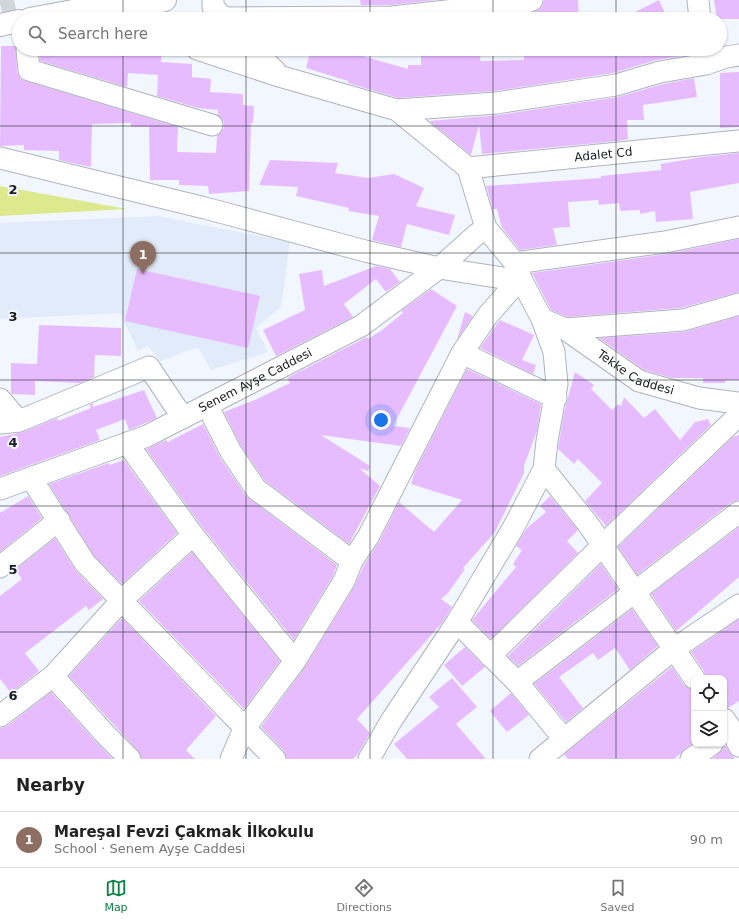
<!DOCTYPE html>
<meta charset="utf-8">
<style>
body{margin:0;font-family:"DejaVu Sans",sans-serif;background:#f2f2f2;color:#222}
.controls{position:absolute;right:12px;bottom:12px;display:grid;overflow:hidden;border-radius:8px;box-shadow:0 1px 3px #0004}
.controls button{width:36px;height:36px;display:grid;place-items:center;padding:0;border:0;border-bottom:1px solid #e0e0e0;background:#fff;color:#222;font:20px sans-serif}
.you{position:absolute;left:381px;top:420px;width:14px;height:14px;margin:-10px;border:3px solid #fff;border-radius:50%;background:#1a73e8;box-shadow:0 0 0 6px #1a73e833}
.badge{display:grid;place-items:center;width:26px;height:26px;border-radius:50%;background:#0b8043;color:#fff;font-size:13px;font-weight:700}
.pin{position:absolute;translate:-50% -33px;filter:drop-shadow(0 1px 2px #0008)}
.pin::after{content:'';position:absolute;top:21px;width:14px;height:12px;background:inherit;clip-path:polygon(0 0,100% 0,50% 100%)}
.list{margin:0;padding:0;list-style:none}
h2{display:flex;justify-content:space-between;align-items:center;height:52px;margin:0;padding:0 16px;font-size:17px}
h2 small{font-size:13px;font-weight:400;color:#767676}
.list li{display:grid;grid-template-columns:26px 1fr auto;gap:12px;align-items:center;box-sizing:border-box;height:56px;padding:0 16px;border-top:1px solid #e0e0e0}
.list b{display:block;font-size:15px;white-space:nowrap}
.list p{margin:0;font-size:13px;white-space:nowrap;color:#767676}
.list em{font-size:13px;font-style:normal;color:#767676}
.icon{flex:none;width:22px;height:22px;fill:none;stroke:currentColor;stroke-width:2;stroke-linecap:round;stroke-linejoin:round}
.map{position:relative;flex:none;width:739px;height:759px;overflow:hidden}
.search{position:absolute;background:#fff;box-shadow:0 1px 3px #0004;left:12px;right:12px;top:12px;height:44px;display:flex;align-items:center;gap:10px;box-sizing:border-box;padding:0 14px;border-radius:22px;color:#767676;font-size:15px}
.sheet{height:108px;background:#fff}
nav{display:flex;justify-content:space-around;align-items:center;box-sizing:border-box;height:56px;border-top:1px solid #e0e0e0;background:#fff;font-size:11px;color:#767676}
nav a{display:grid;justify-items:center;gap:2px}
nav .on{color:#0b8043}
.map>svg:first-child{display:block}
</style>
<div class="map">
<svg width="739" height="759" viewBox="0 0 739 759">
<rect width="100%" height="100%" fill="#f2f7ff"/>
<path fill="#e2ebf9" d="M157,216L290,242L281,307L256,328L268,352L211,370L198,347L160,361L148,346L138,351L120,313L0,319V223Z"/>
<path fill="#dce98d" d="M0,186L127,209L0,216Z"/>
<path fill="#e7bcff" d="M360,0H436L391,5H361Z
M544,0H578L579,19H503V17L528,14L536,11L542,7Z
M659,0L668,19H621Z
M714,0H739V19H717Z
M1,46H16L17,72L20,78L26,81L178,127L177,152L216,153L217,136L224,128V122L218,115V110L198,108L157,96L158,75L128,73L127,87L40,61L39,49L94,50V53L131,56L132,49H162L161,62L192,64V77L211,79L210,92L243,94V105L254,106L253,123H251L249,191L209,194L208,186L179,185V180H150L149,127H131V123L92,124L91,167L59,160V151L24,150V145L0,146Z
M311,49H353L352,53L408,69V65H421V49H481L480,61L524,60V51L546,50L547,53L585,51V55L629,49H683L686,55L657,60L613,73L495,91L398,98L348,83V81L306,68Z
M739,72V127L720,128V73Z
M694,78L697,97L643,105L644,120H627L628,139L618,141L482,154L479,125L471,155L429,121L498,115L618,97L663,84Z
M739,153V183L690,192L693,219L656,222L655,211L640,214V210L620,211L619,203L599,205L598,200L568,202L570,227L553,228L557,245L520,250L502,228L497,209H493L486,186L601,178V176L661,170V164L702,157Z
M270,160L338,163L335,173L368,178L394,174L424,188L416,206L455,215L449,235L407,224L401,247L372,240L379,216L348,211L349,208L296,196L298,187L259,185Z
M739,239V292L681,308L567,317L551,310L532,273L667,254Z
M376,266L390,269L400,282L386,292L376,279L344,304L353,317L276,356L263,330L305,310L299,274L322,270L324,286Z
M137,269L260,296L248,348L125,321Z
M431,289L457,306L393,426L410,428L401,446L321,435L370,466L368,471L359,468L380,486L349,544L265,481L241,446L224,412L257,399L290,383L287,378L367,337L368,339L382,330L403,313L401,311Z
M465,312L473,316L457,340Z
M739,316V380H725V383H703V378H672L644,370L599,338L684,332Z
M500,320L534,335L522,360L536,365L533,374L480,348Z
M39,325L121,328V356L95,355L94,377L80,383L35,381V395L11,394V363L37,364Z
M467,369L541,404L537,431L524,466V473L495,532L463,568L465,569L448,593L441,599L452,607L442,623L357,719L370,733L358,754L353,759H287L284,751L261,727L305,667L354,587L363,567L379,542L399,502L434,532L462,500L411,484L415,471Z
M575,372L594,385L591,389L612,410L618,404L621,406L624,397L644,418L655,409L680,440L695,422L708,419L711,425L606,526L585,501L602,483L578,459L574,464L558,449L564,412Z
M144,390L157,418L129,430L125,419L96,430L100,440L0,476V437L23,432L57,418L58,421L91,408L89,405L93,403V407Z
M203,424L221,459L246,496L337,565L333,576L294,640L203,528L146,449L166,440L168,442Z
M739,435V500L732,502L637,575L618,547L733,437Z
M124,460L177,533L122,584L94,556L49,484L109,463L110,465Z
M28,496L42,518L0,552V513Z
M550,496L578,530L567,541L578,553L491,639L472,620L516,567L513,564L522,550L516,546L527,528L546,512L540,506Z
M739,527V577L676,631L651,594Z
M55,538L76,571L103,599L89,610L86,606L25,653L39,671L11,693L0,679V596L22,579L15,570Z
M192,552L280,661L244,709L139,601Z
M601,564L618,589L518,666L508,656Z
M632,609L658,646L630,670L615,648L598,660L593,653L559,677L583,708L566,722L534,684Z
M122,618L216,716L186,750L195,759H142L138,751L69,676Z
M739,619V701L728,708L724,707V678H706L704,671L691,652Z
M465,647L485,667L462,686L444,665Z
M672,667L684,685L694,690V742L674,759H568L564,754Z
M452,678L477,707L456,724L486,759H407L394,744L439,707L429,697Z
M51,692L96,742L113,759H0V728L7,726Z
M511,693L529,715L507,732L490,711Z
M724,744L735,759H712L723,749Z"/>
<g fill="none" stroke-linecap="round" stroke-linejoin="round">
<path stroke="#d1d6dd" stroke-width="22" stroke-dasharray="22 11" stroke-linecap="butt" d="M0,3L14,0"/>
<defs>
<g id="minor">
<path d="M213,0V7L225,19"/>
<path d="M698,0L700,19"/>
<path d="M224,18L392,17L527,2L532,0"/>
<path d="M27,49L29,70L212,125"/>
<path d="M197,49L279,76L397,110L468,168L486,228L515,263L522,281L542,319L554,352L557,384L547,441L544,469L512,530L457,622L391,721L369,759"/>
<path d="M253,49L276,72"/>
<path d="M397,110L496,103L616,85L660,72L706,64L726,57L739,55"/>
<path d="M0,158L205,208L365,251L439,268L522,281"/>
<path id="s1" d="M468,168L739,141"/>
<path d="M515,263L665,242L739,227"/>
<path id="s2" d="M542,319L565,329L639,381L699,398L739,403"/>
<path d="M565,329L683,320L739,304"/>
<path d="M462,353L556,398"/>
<path d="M0,399L19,421"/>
<path d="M207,405L231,452L256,489L352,561"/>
<path d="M0,423L19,421L149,367L183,418"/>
<path d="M127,443L193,535L295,661"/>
<path d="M544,469L588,524L694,678"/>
<path d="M31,478L85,563L275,759"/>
<path id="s3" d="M0,489L147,436L361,326L439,268L476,235L486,228"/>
<path d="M0,567L59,520"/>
<path d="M457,622L517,682L564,739"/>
<path d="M490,656L602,546L739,415"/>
<path d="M53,676L105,734L130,759"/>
<path d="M517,682L739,512"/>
<path d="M0,716L53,676L122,600L193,535"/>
<path d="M724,719L732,730L739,746"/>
<path d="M231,759L244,729L295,661L344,581L352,561L368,537L462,353L488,315L518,281"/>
<path d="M540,759L674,649L739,605"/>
<path d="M691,759L712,744"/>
</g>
<path id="major" d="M30,19L73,11L151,4L165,0
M0,25L19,21"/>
</defs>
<use href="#minor" stroke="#afb4bb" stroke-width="23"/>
<use href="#major" stroke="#afb4bb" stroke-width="24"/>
<use href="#minor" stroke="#fff" stroke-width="21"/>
<use href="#major" stroke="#fff" stroke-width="22"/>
</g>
<path fill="none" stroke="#181a1d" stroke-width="1" stroke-opacity="0.55" d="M123,0V19M246,0V19M370,0V19M493,0V19M616,0V19M123,49V759M246,49V759M370,49V759M493,49V759M616,49V759M0,126H739M0,253H739M0,380H739M0,506H739M0,632H739"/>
<g text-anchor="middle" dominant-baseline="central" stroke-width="4" stroke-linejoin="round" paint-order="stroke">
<g font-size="12" fill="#181a1d" stroke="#f2f7ff">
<text stroke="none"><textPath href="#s1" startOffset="136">Adalet Cd</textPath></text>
<text stroke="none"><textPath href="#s2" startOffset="109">Tekke Caddesi</textPath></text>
<text stroke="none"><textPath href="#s3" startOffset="278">Senem Ayşe Caddesi</textPath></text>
</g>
</g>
<g font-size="13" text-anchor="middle" font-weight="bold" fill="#181a1d" stroke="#f2f7ff" stroke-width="4" stroke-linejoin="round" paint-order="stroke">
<text x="13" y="194">2</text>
<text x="13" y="321">3</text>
<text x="13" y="447">4</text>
<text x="13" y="574">5</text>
<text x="13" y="700">6</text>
</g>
</svg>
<div class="controls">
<button><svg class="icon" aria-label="locate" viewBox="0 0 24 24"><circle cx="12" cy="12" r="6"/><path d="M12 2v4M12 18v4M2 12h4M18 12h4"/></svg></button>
<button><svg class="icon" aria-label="layers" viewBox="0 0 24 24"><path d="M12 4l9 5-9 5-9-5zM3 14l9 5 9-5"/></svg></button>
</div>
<div class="you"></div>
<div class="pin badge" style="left:143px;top:274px;background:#8d6e63">1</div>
<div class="search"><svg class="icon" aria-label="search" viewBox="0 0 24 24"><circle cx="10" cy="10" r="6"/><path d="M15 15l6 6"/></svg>Search here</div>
</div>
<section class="sheet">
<h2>Nearby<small></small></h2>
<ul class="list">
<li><span class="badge" style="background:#8d6e63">1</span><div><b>Mareşal Fevzi Çakmak İlkokulu</b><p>School · Senem Ayşe Caddesi</p></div><em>90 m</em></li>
</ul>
</section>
<nav>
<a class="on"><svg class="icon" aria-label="map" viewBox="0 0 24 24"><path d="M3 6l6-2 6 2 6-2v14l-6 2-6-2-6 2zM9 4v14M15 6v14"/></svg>Map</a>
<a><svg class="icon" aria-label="directions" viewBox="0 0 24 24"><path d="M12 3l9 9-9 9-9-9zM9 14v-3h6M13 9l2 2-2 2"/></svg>Directions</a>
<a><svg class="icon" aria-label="saved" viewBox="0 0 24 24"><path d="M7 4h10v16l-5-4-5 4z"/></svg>Saved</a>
</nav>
